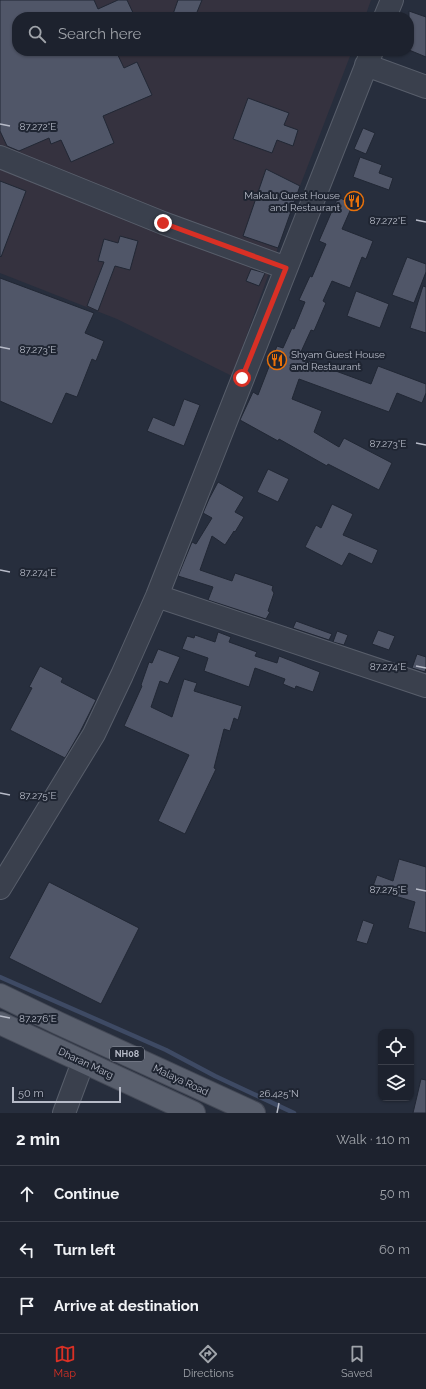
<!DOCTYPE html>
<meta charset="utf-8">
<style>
body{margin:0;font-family:Raleway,sans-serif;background:#2a2f3a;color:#f1f3f6}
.controls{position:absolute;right:12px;bottom:12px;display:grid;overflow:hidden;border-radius:8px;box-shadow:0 1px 3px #0004}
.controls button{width:36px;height:36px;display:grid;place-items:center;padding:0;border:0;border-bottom:1px solid #3b3f4a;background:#1d222e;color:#f1f3f6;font:20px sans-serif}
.scale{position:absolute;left:12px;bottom:10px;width:109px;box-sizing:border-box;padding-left:4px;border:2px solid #b7bbc8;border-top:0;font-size:11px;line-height:14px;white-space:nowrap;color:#b7bbc8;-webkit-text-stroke:3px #1f2532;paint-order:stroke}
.stop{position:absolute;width:12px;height:12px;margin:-9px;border:3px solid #d93025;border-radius:50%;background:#fff}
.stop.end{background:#d93025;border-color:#fff;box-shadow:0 1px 4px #0008}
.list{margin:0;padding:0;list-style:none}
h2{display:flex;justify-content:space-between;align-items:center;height:52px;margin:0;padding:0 16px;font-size:17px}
h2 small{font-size:13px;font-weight:400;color:#a0a4aa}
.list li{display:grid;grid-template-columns:26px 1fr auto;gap:12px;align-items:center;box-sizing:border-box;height:56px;padding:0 16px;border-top:1px solid #3b3f4a}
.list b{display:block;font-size:15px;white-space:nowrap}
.list em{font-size:13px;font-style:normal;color:#a0a4aa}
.icon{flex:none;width:22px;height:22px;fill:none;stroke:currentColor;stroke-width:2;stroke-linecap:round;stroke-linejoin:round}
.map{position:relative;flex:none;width:426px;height:1113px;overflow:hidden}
.search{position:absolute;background:#1d222e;box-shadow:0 1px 3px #0004;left:12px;right:12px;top:12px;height:44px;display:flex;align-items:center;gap:10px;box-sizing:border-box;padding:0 14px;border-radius:16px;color:#a0a4aa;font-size:15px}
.sheet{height:220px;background:#1d222e}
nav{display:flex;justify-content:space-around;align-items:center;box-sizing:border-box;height:56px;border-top:1px solid #3b3f4a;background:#1d222e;font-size:11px;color:#a0a4aa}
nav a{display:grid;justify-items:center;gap:2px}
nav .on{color:#d93025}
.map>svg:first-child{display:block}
</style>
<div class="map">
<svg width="426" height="1113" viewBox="0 0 426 1113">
<rect width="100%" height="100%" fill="#272e3d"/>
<path fill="#35323f" d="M0,0H371L365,17H17V51H352L300,186L232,376L117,319L0,273Z"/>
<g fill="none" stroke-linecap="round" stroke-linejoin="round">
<path stroke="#3e4a64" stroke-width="4.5" d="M0,977L166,1050L215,1076L294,1113"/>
</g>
<path fill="#505668" stroke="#212734" d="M0,0H94L98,9L118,0H127L135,17H17V51H116L124,68L137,62L152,95L103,116L114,143L71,162L61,140L51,144L49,138L19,151L7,146L0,131Z
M178,0H202L195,17H172Z
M409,11L426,17V57L409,50Z
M248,98L289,113L284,125L298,130L293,146L277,140L272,153L233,139Z
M363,128L375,133L366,154L354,149Z
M360,157L382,165L379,173L393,178L389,190L353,177Z
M266,169L300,186L278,248L243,236Z
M0,181L26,191L1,257L0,256Z
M338,197L353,204L342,229L373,241L366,259L362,257L350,288L332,281L323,301L326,303L314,331L311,330L300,354L307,357L306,360L371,384L378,366L426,384V393L422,403L397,393L389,412L299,379L292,399L322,411L314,432L339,447L344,438L392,463L379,490L328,464L327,466L279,439L278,441L240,420L253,392L258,395L277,346L283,348L292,328L294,329L305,302L299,300L310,276L312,277L326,244L319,241Z
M120,236L138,241L130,270L115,266L98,311L87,306L104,262L98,261L104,239L118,243Z
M407,257L426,264V272L414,303L392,295Z
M251,269L265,273L259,286L246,281Z
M0,278L94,313L85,333L104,341L96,361L92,359L77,397L66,393L52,424L0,401Z
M423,286L426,287V333L410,328Z
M356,291L389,304L380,328L347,316Z
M184,399L200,405L184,446L147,431L153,417L174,426Z
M268,469L289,479L278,502L257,492Z
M218,482L244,497L235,512L244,517L235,532L234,531L225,545L212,536L200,570L232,581L235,573L273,586L272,590L274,593L268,611L270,612L266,619L208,600L213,587L178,576L192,542L196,544L212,518L203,513L209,499Z
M332,504L353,514L343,535L378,550L372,564L349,553L342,566L305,547L316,525L321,528Z
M296,621L332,634L329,640L293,628Z
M378,630L395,636L389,650L372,644Z
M337,631L348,635L344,645L333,642Z
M218,632L231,637L229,642L257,652L255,656L277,663L279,656L320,672L313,692L296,686L295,689L283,684L285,679L255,668L249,687L204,671L208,658L182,649L187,636L194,638L195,635L215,642Z
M158,649L180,657L168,684L160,681L151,707L172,717L184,679L197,683L194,691L242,706L238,720L234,718L230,731L224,729L214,768L216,769L185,834L158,821L189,755L124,726L142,686L141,685L149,662L152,663Z
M417,654L426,657V668L425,672L412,668Z
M40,666L63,678L61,682L96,700L80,732L65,758L10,730L32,688L29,687Z
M399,859L426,867V933L408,928L415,902L372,889L377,875L393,881Z
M49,882L139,928L101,1004L9,958Z
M363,920L374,924L367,944L356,941Z
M421,1079L426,1080V1113H413Z"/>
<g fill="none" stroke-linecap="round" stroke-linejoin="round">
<defs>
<path id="minor" d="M385,17L392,0
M366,65L426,87
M0,157L163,223L286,268
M157,596L426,686
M0,888L94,734L122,675L157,596L372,51
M64,1113L83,1062"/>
<path id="major" d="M0,995L58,1023L254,1113
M0,1023L194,1113"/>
</defs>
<use href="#minor" stroke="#585e6b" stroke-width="24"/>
<use href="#major" stroke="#444956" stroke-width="24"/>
<use href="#minor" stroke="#3a404d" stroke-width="22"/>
<use href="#major" stroke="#595f6d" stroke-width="22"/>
</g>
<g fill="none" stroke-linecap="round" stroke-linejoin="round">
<path stroke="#d93025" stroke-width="5" d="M163,223L286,268L242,378"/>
</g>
<path fill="none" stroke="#b7bbc8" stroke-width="1.5" d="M0,124L10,126M416,220L426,222M0,347L10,349M416,443L426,445M0,570L10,572M416,666L426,668M0,793L10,795M416,889L426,891M0,1016L10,1018M277,1113L279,1103"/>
<defs>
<symbol id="restaurant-ring" viewBox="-11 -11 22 22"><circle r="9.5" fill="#1f2532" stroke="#e8710a" stroke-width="1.5"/><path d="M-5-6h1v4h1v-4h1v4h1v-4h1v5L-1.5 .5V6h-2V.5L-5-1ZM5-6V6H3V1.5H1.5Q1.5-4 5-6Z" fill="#e8710a"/></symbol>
</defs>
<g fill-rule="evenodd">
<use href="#restaurant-ring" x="343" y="190" width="22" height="22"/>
<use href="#restaurant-ring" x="266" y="349" width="22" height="22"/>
</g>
<g text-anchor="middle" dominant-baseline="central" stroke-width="4" stroke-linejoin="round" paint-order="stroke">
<rect fill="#1f2532" stroke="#898e9b" stroke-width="1" x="110" y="1047" width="34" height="14" rx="3"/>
<g font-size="9" font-weight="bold" fill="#b7bbc8">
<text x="127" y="1054">NH08</text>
</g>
<g font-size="10" fill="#b7bbc8" stroke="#1f2532" text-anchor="end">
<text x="340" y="195">Makalu Guest House<tspan x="340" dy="12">and Restaurant</tspan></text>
<text x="291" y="354" text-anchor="start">Shyam Guest House<tspan x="291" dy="12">and Restaurant</tspan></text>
</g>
<g font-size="10" fill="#b7bbc8" stroke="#1f2532">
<text transform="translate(86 1063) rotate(25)">Dharan Marg</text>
<text transform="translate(181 1080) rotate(25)">Malaya Road</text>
</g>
</g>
<g font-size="10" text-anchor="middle" fill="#b7bbc8" stroke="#1f2532" stroke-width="4" stroke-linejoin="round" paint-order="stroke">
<text x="38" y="130">87.272°E</text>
<text x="388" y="224">87.272°E</text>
<text x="38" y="353">87.273°E</text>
<text x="388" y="447">87.273°E</text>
<text x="38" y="576">87.274°E</text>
<text x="388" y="670">87.274°E</text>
<text x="38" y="799">87.275°E</text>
<text x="388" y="893">87.275°E</text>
<text x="38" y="1022">87.276°E</text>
<text x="279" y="1097">26.425°N</text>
</g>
</svg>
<div class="controls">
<button><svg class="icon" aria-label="locate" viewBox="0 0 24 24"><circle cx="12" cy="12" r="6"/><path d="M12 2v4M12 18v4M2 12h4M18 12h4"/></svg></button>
<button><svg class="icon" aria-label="layers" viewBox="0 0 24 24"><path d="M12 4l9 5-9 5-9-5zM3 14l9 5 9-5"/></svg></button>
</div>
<div class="scale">50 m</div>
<div class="stop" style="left:242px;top:378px"></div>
<div class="stop end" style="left:163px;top:223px"></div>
<div class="search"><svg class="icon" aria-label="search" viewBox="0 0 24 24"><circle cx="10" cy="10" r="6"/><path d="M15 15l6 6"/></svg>Search here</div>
</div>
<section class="sheet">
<h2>2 min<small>Walk · 110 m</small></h2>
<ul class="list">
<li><svg class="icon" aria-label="ahead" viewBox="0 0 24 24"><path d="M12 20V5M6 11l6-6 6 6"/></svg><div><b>Continue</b></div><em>50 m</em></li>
<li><svg class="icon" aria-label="left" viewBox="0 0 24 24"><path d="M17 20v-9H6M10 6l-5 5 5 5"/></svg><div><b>Turn left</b></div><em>60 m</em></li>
<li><svg class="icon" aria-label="arrive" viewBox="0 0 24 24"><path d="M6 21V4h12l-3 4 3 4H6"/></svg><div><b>Arrive at destination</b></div></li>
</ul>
</section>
<nav>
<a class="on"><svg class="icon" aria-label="map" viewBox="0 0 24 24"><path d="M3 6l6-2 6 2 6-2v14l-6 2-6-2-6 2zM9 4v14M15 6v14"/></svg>Map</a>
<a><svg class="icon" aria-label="directions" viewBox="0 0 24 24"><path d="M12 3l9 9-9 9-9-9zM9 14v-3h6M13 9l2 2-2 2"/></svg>Directions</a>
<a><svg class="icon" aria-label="saved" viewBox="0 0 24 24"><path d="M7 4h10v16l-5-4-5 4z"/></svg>Saved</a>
</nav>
